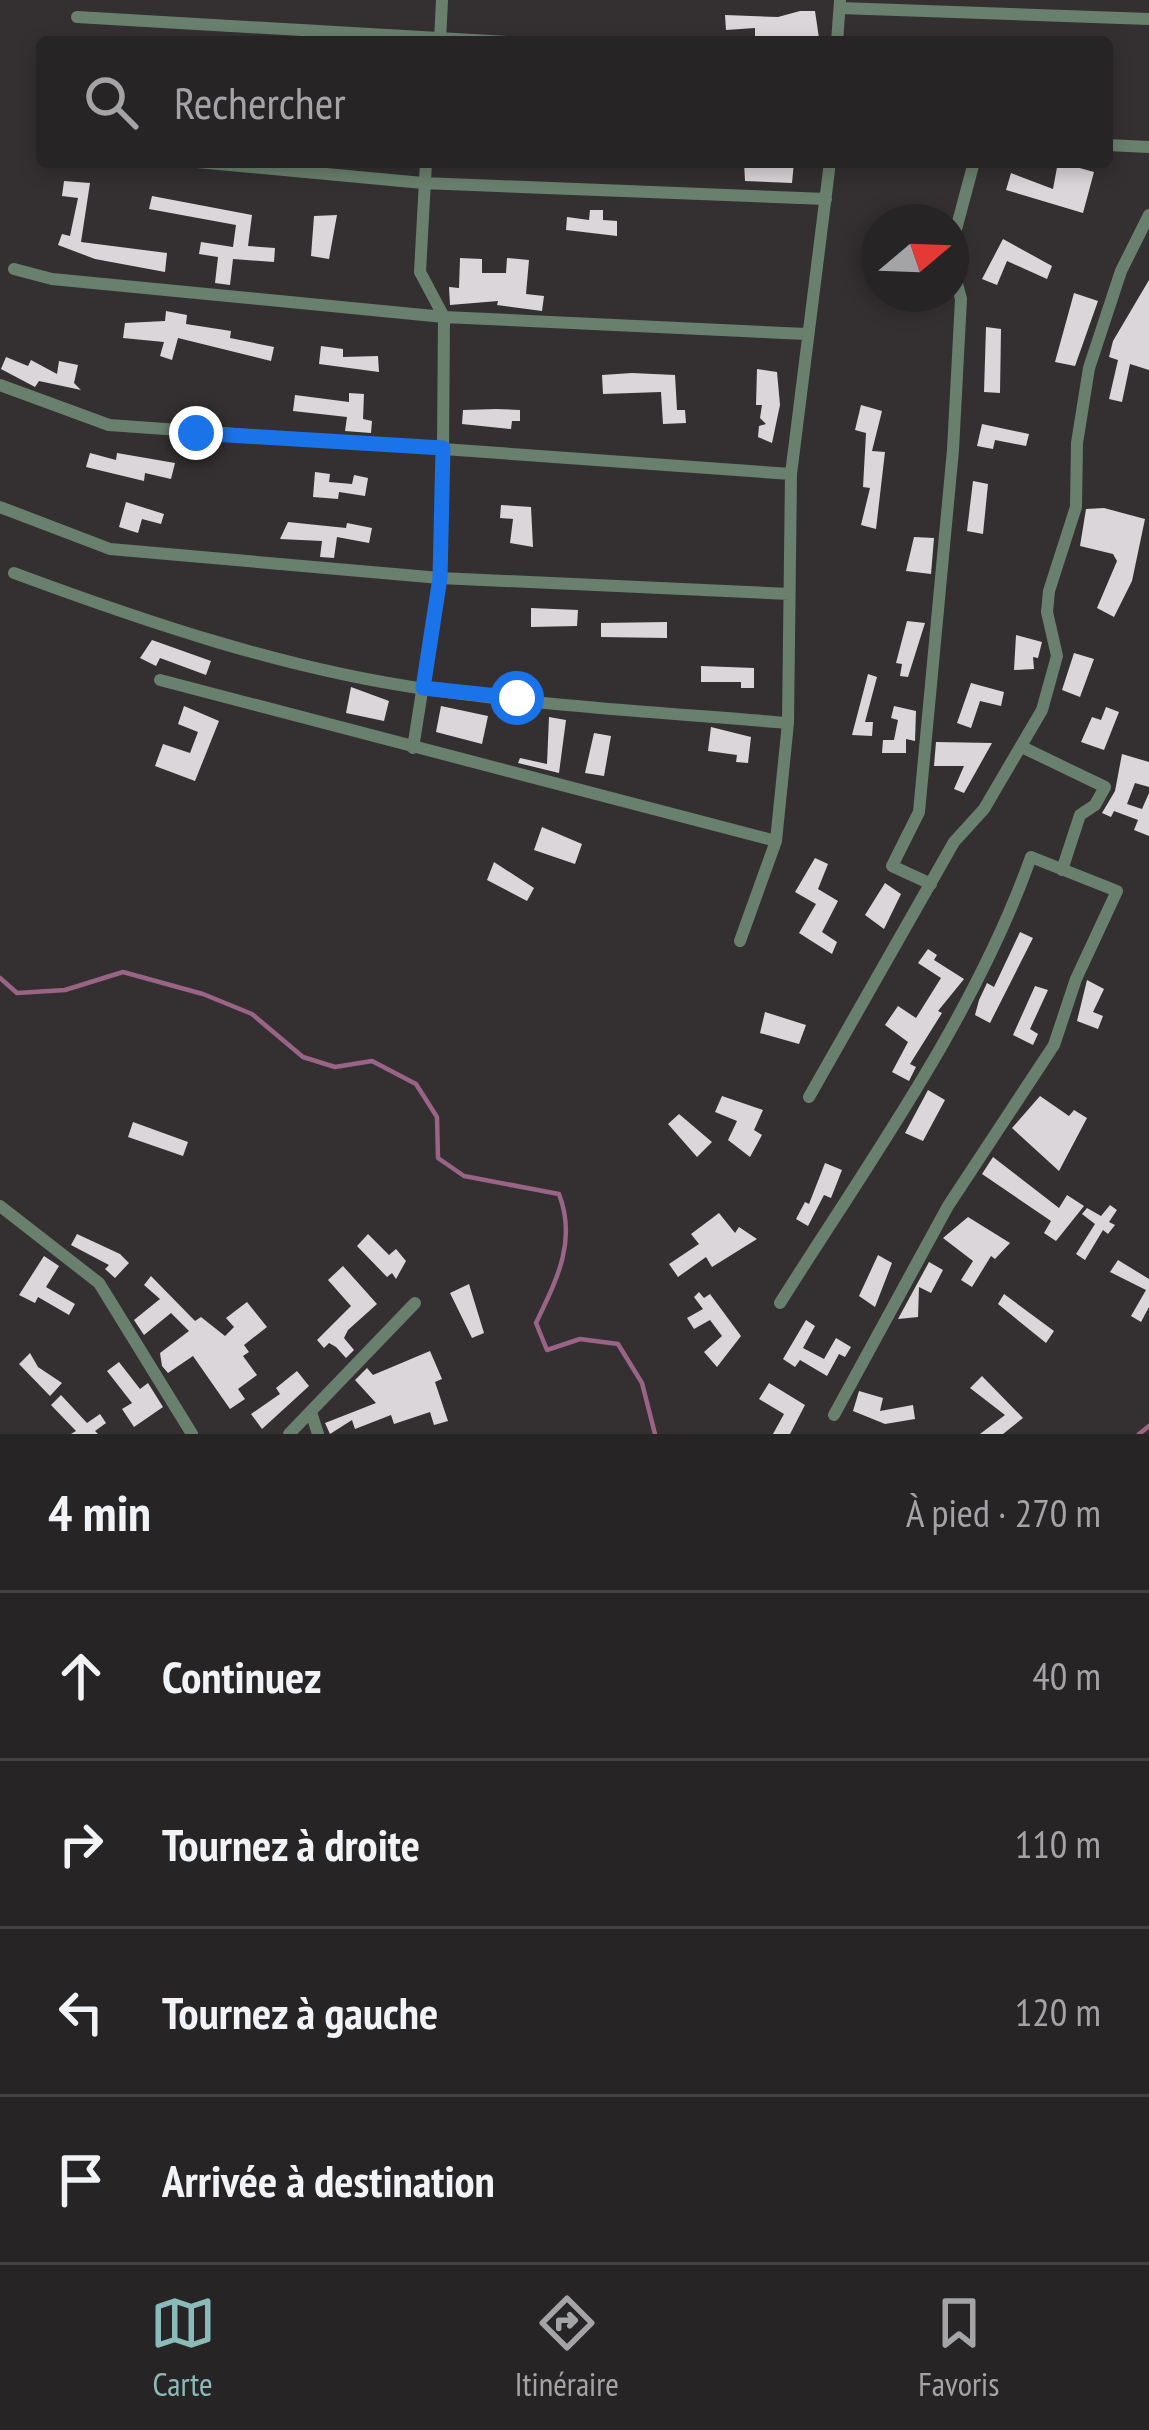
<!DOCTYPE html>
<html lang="fr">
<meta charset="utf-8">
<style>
body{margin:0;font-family:"PT Sans Narrow",sans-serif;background:#333032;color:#f1f3f6}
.compass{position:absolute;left:861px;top:204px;width:108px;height:108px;border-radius:50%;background:#272426;box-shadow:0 6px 18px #0003;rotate:71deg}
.stop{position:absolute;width:36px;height:36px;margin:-27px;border:9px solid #1a73e8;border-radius:50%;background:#fff}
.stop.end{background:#1a73e8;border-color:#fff;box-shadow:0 3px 12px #0008}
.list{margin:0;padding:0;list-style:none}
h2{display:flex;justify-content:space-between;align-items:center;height:156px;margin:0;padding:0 48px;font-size:51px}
h2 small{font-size:39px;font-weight:400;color:#a4a4a7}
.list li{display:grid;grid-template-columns:78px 1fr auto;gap:36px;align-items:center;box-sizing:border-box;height:168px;padding:0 48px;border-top:3px solid #434143}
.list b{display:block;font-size:45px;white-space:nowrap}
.list em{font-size:39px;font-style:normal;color:#a4a4a7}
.icon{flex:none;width:66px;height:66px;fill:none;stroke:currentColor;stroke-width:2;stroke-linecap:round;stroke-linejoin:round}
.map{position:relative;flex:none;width:1149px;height:1434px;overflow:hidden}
.search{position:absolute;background:#272426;box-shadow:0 6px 18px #0003;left:36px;right:36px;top:36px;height:132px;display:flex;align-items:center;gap:30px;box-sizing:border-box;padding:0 42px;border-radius:12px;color:#a4a4a7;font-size:45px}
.sheet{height:828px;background:#272426}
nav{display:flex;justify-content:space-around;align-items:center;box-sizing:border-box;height:168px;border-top:3px solid #434143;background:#272426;font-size:33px;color:#a4a4a7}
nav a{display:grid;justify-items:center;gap:6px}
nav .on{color:#8bbbb9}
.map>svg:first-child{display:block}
</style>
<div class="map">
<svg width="1149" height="1434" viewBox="0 0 1149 1434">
<rect width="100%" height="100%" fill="#343032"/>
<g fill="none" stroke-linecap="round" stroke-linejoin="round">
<path stroke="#996485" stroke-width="4.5" d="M0,978L17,993L65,990L123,972L203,994L252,1014L303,1057L335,1067L372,1061L416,1084L437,1117L438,1158L464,1176L559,1194C577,1241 557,1279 536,1323L547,1350L580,1339L618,1344L642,1383L655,1434
M1139,1434L1149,1426"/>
</g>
<path fill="#dbd6d9" d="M800,11H815L819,38L755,42V28L726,30L725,15L778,17Z
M744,162H794L792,183L745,181Z
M1058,162L1094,172L1083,213L1006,190L1011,173L1053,189Z
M64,181L90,183L81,242L167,253L165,272L95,259L58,245L62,234L70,236L78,198L62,196Z
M152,196L252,215L248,246L275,248L274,262L233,259L230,285L215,283L218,257L199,254L201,242L233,247L236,225L149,209Z
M590,210H603V220L617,221V236L566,230L567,217L589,220Z
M337,215L329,259L311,256L314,216Z
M1003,239L1052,266L1047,279L1007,261L997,285L982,279Z
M460,258L482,259V273H506L507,258L529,260L526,294L544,296L542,311L497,305L498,301L450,305L449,287L459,288Z
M1149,280V370L1130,364L1122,402L1109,399L1118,360L1109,357L1113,341Z
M1074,293L1098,301L1075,366L1055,362Z
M166,311L187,315L186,324L231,331L230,338L274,347L271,361L178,338L172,360L160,356L164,342L123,338L125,323L165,321Z
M986,327L1001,329L1000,393L984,392Z
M321,346L343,349V357L378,356L379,372L319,364Z
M6,357L28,366L31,360L57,374L59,361L78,365L74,383L81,390L39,381L35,387L1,369Z
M757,369L777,372L780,405L772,443L758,437L759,426L766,424L760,418L762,405H756Z
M632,373L675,375L677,410H685L686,423L663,424L661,392L603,394L602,375Z
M349,393L364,394L363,419L372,421L371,433L345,431L347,417L293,411L295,395L349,402Z
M861,405L882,411L872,451L885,452L876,529L861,525L870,488L863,487L866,433L855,430Z
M496,409L520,410V421H512L511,429L462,424L463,410Z
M982,424L1029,434L1026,446L995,440L993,449L977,446Z
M90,453L116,460L117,453L175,463L171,479L145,473L144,481L86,467Z
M315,472L330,474L329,482L352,484L354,475L368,478L365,496L339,492L338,499L313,497Z
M973,481L988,484L983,534L967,531Z
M126,502L164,514L161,524L142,519L138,533L119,527Z
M501,505L531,507L533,547L510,543L513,519L500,518Z
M1104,508L1145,519L1132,581L1114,617L1097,608L1117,561L1113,554L1080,546L1086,509Z
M288,522L346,528L347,523L372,528L369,543L337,537L334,558L320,557L322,541L280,539Z
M914,537L934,538L931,574L906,571Z
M531,608L578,610L577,626L531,627Z
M907,621L925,623L908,677L900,676L902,664L896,663Z
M667,622V638L601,637V623Z
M1016,635L1042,642L1038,658L1033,657L1034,669L1014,670Z
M152,640L211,661L206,675L160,658L156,666L140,658Z
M1074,653L1094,659L1080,697L1062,690Z
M701,666L754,668V688H741V682H701Z
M868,674L877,677L865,722H873L872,736L852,735Z
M971,683L1004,692L1001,706L980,701L971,728L957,723Z
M351,687L389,701L384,721L346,713Z
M184,706L219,721L195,781L155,766L163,744L190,753L198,732L178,724Z
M441,706L488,716L482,744L436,732Z
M894,706L916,711L915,741L906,739V753H882L883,740H894L898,720L891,718Z
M1106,707L1119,712L1104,750L1081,742L1092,717L1101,720Z
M549,717L566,720L559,773L518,763L520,758L547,764Z
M711,727L751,737L748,763L736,762L737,755L708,751Z
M594,733L611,736L604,776L585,773Z
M936,742L992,743L964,793L954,789L964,766H934Z
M1122,754L1149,762V787L1135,783L1127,804L1142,809L1149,793V836L1134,830L1138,820L1114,811L1111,817L1102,813L1115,791Z
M542,827L582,844L575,864L534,850Z
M815,858L828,864L818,889L838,901L822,932L837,942L832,954L799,933L816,904L795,892Z
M494,862L534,888L527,901L487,880Z
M885,883L901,894L884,929L865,915Z
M1020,932L1033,938L990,1023L975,1015L979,1000L987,983L994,987Z
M928,949L937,955L934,960L964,979L938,1011L942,1013L910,1064L916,1067L909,1081L892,1072L908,1042L885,1025L898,1006L916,1018L941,978L918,963Z
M1087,980L1104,989L1093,1012L1103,1016L1098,1029L1077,1021Z
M1035,986L1048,990L1030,1029L1038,1034L1033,1045L1013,1035Z
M765,1012L806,1025L799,1044L760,1033Z
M928,1090L945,1100L923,1141L905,1133Z
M722,1096L763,1110L754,1130L762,1135L750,1157L728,1140L737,1121L715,1112Z
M1040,1096L1069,1116L1074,1110L1087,1118L1059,1171L1012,1128Z
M679,1114L712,1142L697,1157L668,1124Z
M133,1122L188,1142L183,1156L128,1137Z
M993,1157L1059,1208L1067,1195L1084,1206L1056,1241L1044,1233L1051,1221L982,1174Z
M825,1163L842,1170L831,1198L824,1195L808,1226L796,1219L805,1202L809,1204Z
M1110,1205L1117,1210L1109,1222L1115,1225L1108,1234L1103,1230L1085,1260L1076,1254L1095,1224L1082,1214L1087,1208L1101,1216Z
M719,1213L735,1233L739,1227L757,1239L712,1267L706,1257L678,1277L669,1264L699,1244L691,1234Z
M968,1217L1010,1243L995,1259L991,1256L972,1287L961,1280L973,1261L943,1238Z
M77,1234L120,1254L129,1263L115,1278L105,1269L109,1265L71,1245Z
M368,1234L389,1255L396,1249L406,1261L396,1279L392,1273L387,1277L357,1246Z
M878,1255L892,1263L875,1307L859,1296Z
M44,1256L59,1266L46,1287L75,1304L69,1315L38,1297L35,1303L19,1295Z
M1118,1260L1149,1279V1307L1141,1322L1131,1316L1146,1290L1110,1272Z
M929,1262L943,1270L931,1293L919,1287L918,1317L898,1319Z
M343,1266L377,1304L348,1330L344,1338L354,1350L346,1358L336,1347L329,1343L324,1348L317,1340L351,1306L328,1280Z
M151,1276L195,1321L201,1317L225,1336L234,1327L226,1318L247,1302L267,1327L244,1345L249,1352L243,1356L257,1375L238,1389L245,1399L230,1409L193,1356L168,1373L162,1366L160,1353L189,1331L171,1313L144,1335L134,1320L160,1299L144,1285Z
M469,1284L484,1333L472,1338L450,1293Z
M699,1292L704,1298L710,1294L741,1336L717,1367L704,1352L722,1336L710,1320L694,1329L687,1318L703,1309L694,1297Z
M1004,1294L1054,1331L1046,1343L998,1304Z
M806,1320L815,1326L803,1348L824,1359L836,1338L851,1347L845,1357L839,1354L827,1376L800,1360L795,1367L783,1359Z
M430,1351L442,1379L435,1382L448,1421L434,1425L430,1412L394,1424L391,1415L355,1429L352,1420L330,1434L325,1423L376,1403L355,1380L367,1368L373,1375Z
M30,1353L38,1367L62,1383L50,1396L19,1364Z
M119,1362L140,1389L148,1383L163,1407L134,1427L122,1409L132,1403L107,1371Z
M297,1371L309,1386L262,1429L251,1414L280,1394L276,1388Z
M982,1376L1023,1418L1003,1434H980L1005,1415L970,1388Z
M769,1383L805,1405L790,1434H773L784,1414L759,1399Z
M859,1391L883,1398L880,1411L913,1405L915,1419L885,1424L853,1411Z
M61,1395L87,1423L100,1414L106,1423L95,1431L98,1434H71L76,1431L51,1405Z"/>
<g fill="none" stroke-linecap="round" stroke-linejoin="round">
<path stroke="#6a806e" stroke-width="12" d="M840,8L1149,19
M77,17L507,42
M440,41L442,0
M837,42L840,1
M1107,145L1149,147
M197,162L423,183L826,199
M951,248L974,162
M14,269L52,279L444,317L806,334
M0,385L109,425L791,474
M0,507L110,549L440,578L789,594
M14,573C146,622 285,669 425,689C545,706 667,713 788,723
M160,680L776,841
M413,748L440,578L443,448L444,317L420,272L426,162
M1024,748L1105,787L1095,805L1080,815L1062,870
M931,884L892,866L919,812L953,450L961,299L951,261
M740,941L776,841L788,723L791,474L830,162
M809,1097L954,842L984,809L1042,710L1057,656L1047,612L1049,591L1076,507L1077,443L1089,368L1121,271L1149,215
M0,1206L99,1283L192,1434
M780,1303C870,1160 974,1017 1031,857L1117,891L1076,979L1054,1045L948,1206L834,1415
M311,1412L318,1434
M289,1434L415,1303"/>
</g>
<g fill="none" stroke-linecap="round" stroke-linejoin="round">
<path stroke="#1a73e8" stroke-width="15" d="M196,433L443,448L440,578L423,688L517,698"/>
</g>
</svg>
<svg class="compass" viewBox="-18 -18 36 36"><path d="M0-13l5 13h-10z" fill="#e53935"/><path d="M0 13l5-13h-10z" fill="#a4a4a7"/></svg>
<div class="stop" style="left:517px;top:698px"></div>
<div class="stop end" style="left:196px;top:433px"></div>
<div class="search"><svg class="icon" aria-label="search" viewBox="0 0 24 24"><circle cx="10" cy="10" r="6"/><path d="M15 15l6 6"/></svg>Rechercher</div>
</div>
<section class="sheet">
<h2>4 min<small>À pied · 270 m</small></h2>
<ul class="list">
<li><svg class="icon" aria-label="ahead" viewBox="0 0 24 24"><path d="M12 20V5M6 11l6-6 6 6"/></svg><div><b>Continuez</b></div><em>40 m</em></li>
<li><svg class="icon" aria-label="right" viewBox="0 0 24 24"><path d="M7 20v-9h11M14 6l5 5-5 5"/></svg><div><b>Tournez à droite</b></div><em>110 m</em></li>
<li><svg class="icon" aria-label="left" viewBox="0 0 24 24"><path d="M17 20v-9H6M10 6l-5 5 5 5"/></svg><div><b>Tournez à gauche</b></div><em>120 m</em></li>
<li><svg class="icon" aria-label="arrive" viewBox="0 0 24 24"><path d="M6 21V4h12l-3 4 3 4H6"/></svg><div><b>Arrivée à destination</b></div></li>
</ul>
</section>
<nav>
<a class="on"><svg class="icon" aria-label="map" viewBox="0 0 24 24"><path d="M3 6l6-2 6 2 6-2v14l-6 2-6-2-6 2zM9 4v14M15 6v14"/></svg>Carte</a>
<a><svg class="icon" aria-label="directions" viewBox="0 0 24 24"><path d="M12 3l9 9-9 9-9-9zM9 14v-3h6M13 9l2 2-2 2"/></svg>Itinéraire</a>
<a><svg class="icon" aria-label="saved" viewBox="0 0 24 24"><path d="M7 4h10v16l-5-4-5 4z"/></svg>Favoris</a>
</nav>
